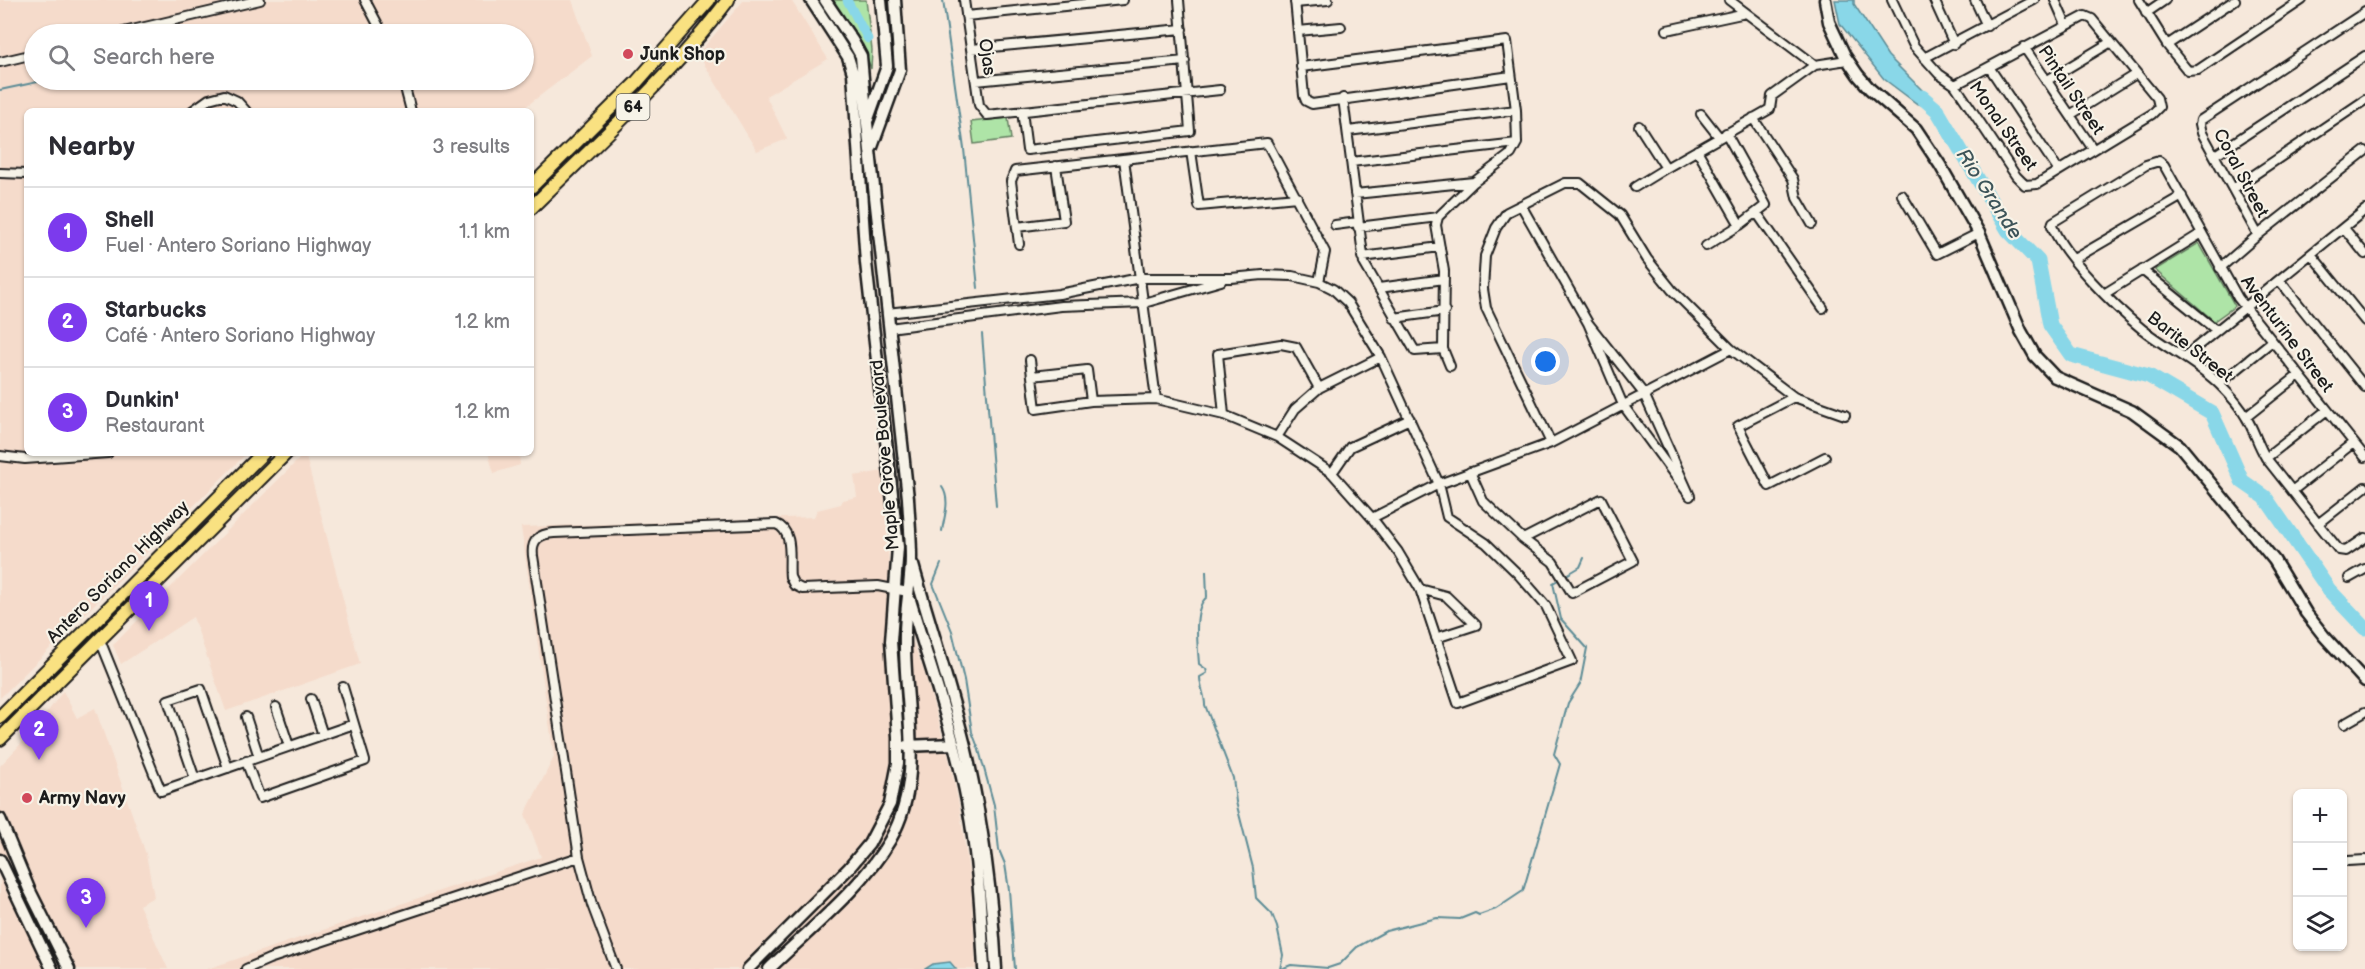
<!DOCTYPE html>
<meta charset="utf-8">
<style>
body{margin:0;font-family:"Balsamiq Sans",sans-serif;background:#f2f2f3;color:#2b2b33}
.controls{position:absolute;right:18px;bottom:18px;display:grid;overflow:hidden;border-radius:9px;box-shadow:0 2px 4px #0004}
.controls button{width:54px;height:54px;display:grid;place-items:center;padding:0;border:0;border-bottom:2px solid #e1e1e2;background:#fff;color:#2b2b33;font:30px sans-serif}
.you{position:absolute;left:1546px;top:362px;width:21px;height:21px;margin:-15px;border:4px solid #fff;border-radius:50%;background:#1a73e8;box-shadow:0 0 0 9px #1a73e833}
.badge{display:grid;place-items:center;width:39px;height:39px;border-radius:50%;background:#7c3aed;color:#fff;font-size:20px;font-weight:700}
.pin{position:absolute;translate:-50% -50px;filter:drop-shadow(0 2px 3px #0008)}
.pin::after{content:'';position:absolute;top:32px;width:21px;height:18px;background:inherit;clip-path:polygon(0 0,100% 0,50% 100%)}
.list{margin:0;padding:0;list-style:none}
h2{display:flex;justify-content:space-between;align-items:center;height:78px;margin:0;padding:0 24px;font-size:26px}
h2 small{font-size:20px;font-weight:400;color:#7c7c81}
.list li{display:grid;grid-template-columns:39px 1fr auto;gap:18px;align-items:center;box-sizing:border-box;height:90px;padding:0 24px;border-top:2px solid #e1e1e2}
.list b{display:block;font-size:22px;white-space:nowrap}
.list p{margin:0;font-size:20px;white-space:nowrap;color:#7c7c81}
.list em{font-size:20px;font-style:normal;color:#7c7c81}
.icon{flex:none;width:33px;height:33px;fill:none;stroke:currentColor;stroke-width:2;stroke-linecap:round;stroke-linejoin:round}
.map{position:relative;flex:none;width:2365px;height:969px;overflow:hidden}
.search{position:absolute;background:#fff;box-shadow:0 2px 4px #0004;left:24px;top:24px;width:510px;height:66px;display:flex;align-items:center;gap:15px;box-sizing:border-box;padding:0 21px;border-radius:33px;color:#7c7c81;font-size:22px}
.panel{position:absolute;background:#fff;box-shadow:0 2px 4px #0004;left:24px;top:108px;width:510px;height:348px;border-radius:9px}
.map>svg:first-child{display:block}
</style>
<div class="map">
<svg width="2365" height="969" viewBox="0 0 2365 969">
<rect width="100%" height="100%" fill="#f6e8db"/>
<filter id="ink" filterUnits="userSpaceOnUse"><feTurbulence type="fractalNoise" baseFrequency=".0167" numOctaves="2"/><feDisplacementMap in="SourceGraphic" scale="12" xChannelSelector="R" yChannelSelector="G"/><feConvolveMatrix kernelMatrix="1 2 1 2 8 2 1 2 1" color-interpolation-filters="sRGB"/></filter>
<g filter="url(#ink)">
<path fill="#f5dbcb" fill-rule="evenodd" d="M0,0H572L592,56L520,111H27V453H247L0,698ZM34,34H524V80H34Z
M744,0H791L828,59L766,96L787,139L757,151L698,54Z
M305,453L360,664L226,711L193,617L121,664L113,645Z
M488,453H519L520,465L494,473Z
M883,471L890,582L925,674L949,759L959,805L971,887L976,969H207L541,857L525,814L554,757L521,527L814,517L817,510L841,504L843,500L857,497L854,476Z
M63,691L77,718L95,708L146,854L154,897L139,905L168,969H0V766L35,729Z"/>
<path fill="#aee4a7" stroke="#658062" stroke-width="1.5" d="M832,0H866L872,50L871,69L863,45Z
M1008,118L1011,139L974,144L971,122Z
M2199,243L2235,306L2214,321L2155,270Z"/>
<path fill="#89d7e8" stroke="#5d8c96" stroke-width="1.5" d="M1835,0H1854V4L1888,56L1928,96L1937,110L1916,103L1884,79L1840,24Z
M950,962L956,969H925L933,964Z"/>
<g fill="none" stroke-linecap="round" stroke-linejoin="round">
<path stroke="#5d8c96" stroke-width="2" d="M943,0L964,149L978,288
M243,34H258
M0,90L47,80
M982,334L996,506
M942,487C951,500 944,517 942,531
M941,564L933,584L952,631L964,680L972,732L979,750L994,805L999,850L1005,864L1009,890L1015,969
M1206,571L1207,597C1192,608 1198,647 1199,664L1206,669L1207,673L1200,677C1200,687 1205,695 1205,705L1233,778L1236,802L1253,868L1256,898L1272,914L1277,927L1283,955L1280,969
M1281,969L1291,965L1328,968L1340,964L1357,947L1386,931L1437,918L1460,919L1475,913L1479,915L1496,909L1523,891L1560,764L1554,754L1568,703L1580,684L1587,648L1561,619L1553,583L1580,567L1584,558"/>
<path stroke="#89d7e8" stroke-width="9" d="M847,0L868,39"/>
<path stroke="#89d7e8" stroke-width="15" d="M1922,97L1937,110L2008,230L2038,261L2050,325L2071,355L2149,376L2212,413L2242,481L2265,497L2329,590L2365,628"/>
<defs>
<path id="street" d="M365,0L383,34
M964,0L979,105L987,115L1220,90
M1295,0L1304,96L1306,101L1312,104L1511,76
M1729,0L1815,65L1847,60
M1892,0L1914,46L1939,74L1955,85L2016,176L2025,185L2037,184L2152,114L2159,107L2157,98L2092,19L2085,16L1955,85
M1934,0L1954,44
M1975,0L1987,26
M2055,0L2066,25
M2139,0L2167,45L2188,71L2198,70L2302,0
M1295,3L1328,0
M2146,13L2165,0
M966,16L1123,0
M1667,30L1746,13
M1298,31L1341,27
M115,34L260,0
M2167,45L2235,0
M2024,47L2093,149
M971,49L1182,29
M1924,58L2034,0
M0,62L34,54
M1301,67L1507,41L1516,110L1517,143L1511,154L1474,182L1438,217L1436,225L1444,271L1443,349L1415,351L1364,263L1343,98
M1989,67L2058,170
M403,80L411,111
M976,81L1185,61
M2046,81L2111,42
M192,111L209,99L224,95L237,101L246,111
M1022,111L1027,150L1190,131L1179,0
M1701,114L1719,137
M2070,115L2136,74
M1753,118L1793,179L1797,198L1812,224
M1639,126L1666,168L1770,109L1772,96L1815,65
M1348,131L1516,110
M1697,150L1740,225L1766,205L1726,133
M1191,151L1199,206L1297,197
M2215,155L2365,56
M1124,159L1156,399
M1351,162L1517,143
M0,173L27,174
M1635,187L1666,168
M2233,189L2365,100
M1355,194L1474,182
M1902,195L1937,254L1979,233
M1521,205L1588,323L1623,405L1690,496L1644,394L1588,323
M1757,213L1823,308
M1335,225L1358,222
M1017,227L1064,221L1056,166
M1358,227L1438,217
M2344,228L2365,254
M2258,235L2202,133L2200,124L2201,120L2365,12
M1019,244L1011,181L1015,171L1267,143L1325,252L1319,282
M1706,246L1740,225
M2311,254L2365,321
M1362,257L1440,247
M2074,259L2182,196
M2220,268L2258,235L2365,151
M2142,270L2216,330
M2280,281L2365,387
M1379,288L1444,279
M2104,294L2202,233
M887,313L1059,294L1140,278H1231L1263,275L1292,276L1319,282L1333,289L1348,303L1381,357L1439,484L1447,517L1486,543L1519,575L1546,606L1572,661L1458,703L1420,589L1398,552L1372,518L1332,473L1277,437L1224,415L1156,399L1091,401L1036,409L1030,360
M1394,318L1445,311
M889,328L1061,306L1144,303L1221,281
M1443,349L1450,366
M2184,357L2365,210
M1032,376L1087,370L1091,401
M2219,384L2271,342
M1794,397L1738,426L1769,486L1825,457
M1224,415L1218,354L1281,344L1296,347L1319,388
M2246,417L2299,375
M1277,437L1295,409L1319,388L1381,357
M1551,443L1486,308L1483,289L1485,256L1496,228L1507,212L1565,183H1580L1620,215L1647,259L1672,290L1731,349L1794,397L1845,415
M0,456L25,459L108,453
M2365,457L2238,298L2164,165L2159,161L2146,165L2053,222L2052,226C2064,257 2115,307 2142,329C2167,349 2197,362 2220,385C2229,394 2240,406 2246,417C2254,430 2258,445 2266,458L2339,550L2346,551L2365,538
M2266,458L2327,410
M1470,472L1483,501L1523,539L1553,562L1572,593L1633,561L1601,499L1523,539
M1332,473L1350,447L1410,419
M2292,491L2353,443
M1372,518L1439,484L1551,443L1731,349
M2318,524L2365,487
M2349,578L2365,569
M1420,589L1446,596L1476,625L1436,638
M100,640L161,791L354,724
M311,699L323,735
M276,707L289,746
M246,717L259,757
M2344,724L2365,712
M246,761L260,798L365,761L343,687
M195,779L168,700L201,689L228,768
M2348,861L2365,860
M246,969L269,959L579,857
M616,969L592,905L579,857L533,556C531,540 539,534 554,533L776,524C795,531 788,561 790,577L794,585L802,589L878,586L908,592"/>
<path id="secondary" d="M1825,0L1829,22L1845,56L1858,75L1870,89L1916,129L1940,165L1979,233L2021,331L2035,356L2055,377L2132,411L2180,446L2274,560L2306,613L2324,636L2365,681
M868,119L887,66L881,0
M872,147L900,70L895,0
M913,565C930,625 950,685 965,746C982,819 992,894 996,969
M910,600C930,667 954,733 967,801C978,857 981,912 984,969
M906,746L954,744
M0,819L29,889L69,969
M0,860L52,969
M748,969L849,868L869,844L890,804L898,763V737L891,641L898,547L866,263L853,73L848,57L811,0
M769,969C809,930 863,887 890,840C927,775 903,704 905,634C905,609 911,583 911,557C911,537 909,518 908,498L867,123L861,56L852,40L825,0"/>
<path id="primary" d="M531,187L635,84L709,0
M531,208C599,141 671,76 728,0
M0,717L263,453
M0,739L286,453"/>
</defs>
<use href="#street" stroke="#1c1c1c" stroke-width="12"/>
<use href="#secondary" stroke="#1c1c1c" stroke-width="15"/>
<use href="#primary" stroke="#1c1c1c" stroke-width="16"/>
<use href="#street" stroke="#f7f3e8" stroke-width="8"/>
<use href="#secondary" stroke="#f7f3e8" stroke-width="10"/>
<use href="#primary" stroke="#f9e181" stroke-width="12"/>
</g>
</g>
<g fill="#d1495b" stroke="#f7f3e8" stroke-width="2">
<circle cx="628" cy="54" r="6"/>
<circle cx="27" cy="798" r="6"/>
</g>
<g text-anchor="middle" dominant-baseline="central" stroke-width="4.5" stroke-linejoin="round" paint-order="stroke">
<rect fill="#f7f3e8" stroke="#5e5c59" stroke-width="1.5" x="616.5" y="94" width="33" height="26" rx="4.5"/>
<g font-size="16" font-weight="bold" fill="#1c1c1c">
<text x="633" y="107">64</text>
</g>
<g font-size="18" font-weight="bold" fill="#1c1c1c" stroke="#f7f3e8" text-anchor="start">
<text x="640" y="54">Junk Shop</text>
<text x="39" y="798">Army Navy</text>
</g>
<g font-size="18" fill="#1c1c1c" stroke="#f7f3e8">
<text transform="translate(987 57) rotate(82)">Ojas</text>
<text transform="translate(2071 90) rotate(56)">Pintail Street</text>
<text transform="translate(2003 126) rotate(55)">Monal Street</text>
<text transform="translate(2241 173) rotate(62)">Coral Street</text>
<text transform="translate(2287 334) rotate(53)">Aventurine Street</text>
<text transform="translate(2190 347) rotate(38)">Barite Street</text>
<text transform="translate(885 455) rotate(-95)">Maple Grove Boulevard</text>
<text transform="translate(118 572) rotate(-45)">Antero Soriano Highway</text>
</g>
<g font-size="20" font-style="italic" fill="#3d5459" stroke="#f7f3e8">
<text transform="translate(1989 194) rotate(57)">Rio Grande</text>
</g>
</g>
</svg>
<div class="controls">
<button>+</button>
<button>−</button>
<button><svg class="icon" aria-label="layers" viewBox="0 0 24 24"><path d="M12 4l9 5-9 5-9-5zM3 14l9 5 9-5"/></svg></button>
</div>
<div class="you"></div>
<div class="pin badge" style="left:149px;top:631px">1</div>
<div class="pin badge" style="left:39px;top:760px">2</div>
<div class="pin badge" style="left:86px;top:928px">3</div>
<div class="search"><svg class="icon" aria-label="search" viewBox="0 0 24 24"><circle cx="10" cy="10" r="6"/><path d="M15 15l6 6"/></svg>Search here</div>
<section class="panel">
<h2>Nearby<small>3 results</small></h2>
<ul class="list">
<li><span class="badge">1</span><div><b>Shell</b><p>Fuel · Antero Soriano Highway</p></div><em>1.1 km</em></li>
<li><span class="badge">2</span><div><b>Starbucks</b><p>Café · Antero Soriano Highway</p></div><em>1.2 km</em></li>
<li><span class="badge">3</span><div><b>Dunkin'</b><p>Restaurant</p></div><em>1.2 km</em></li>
</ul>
</section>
</div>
